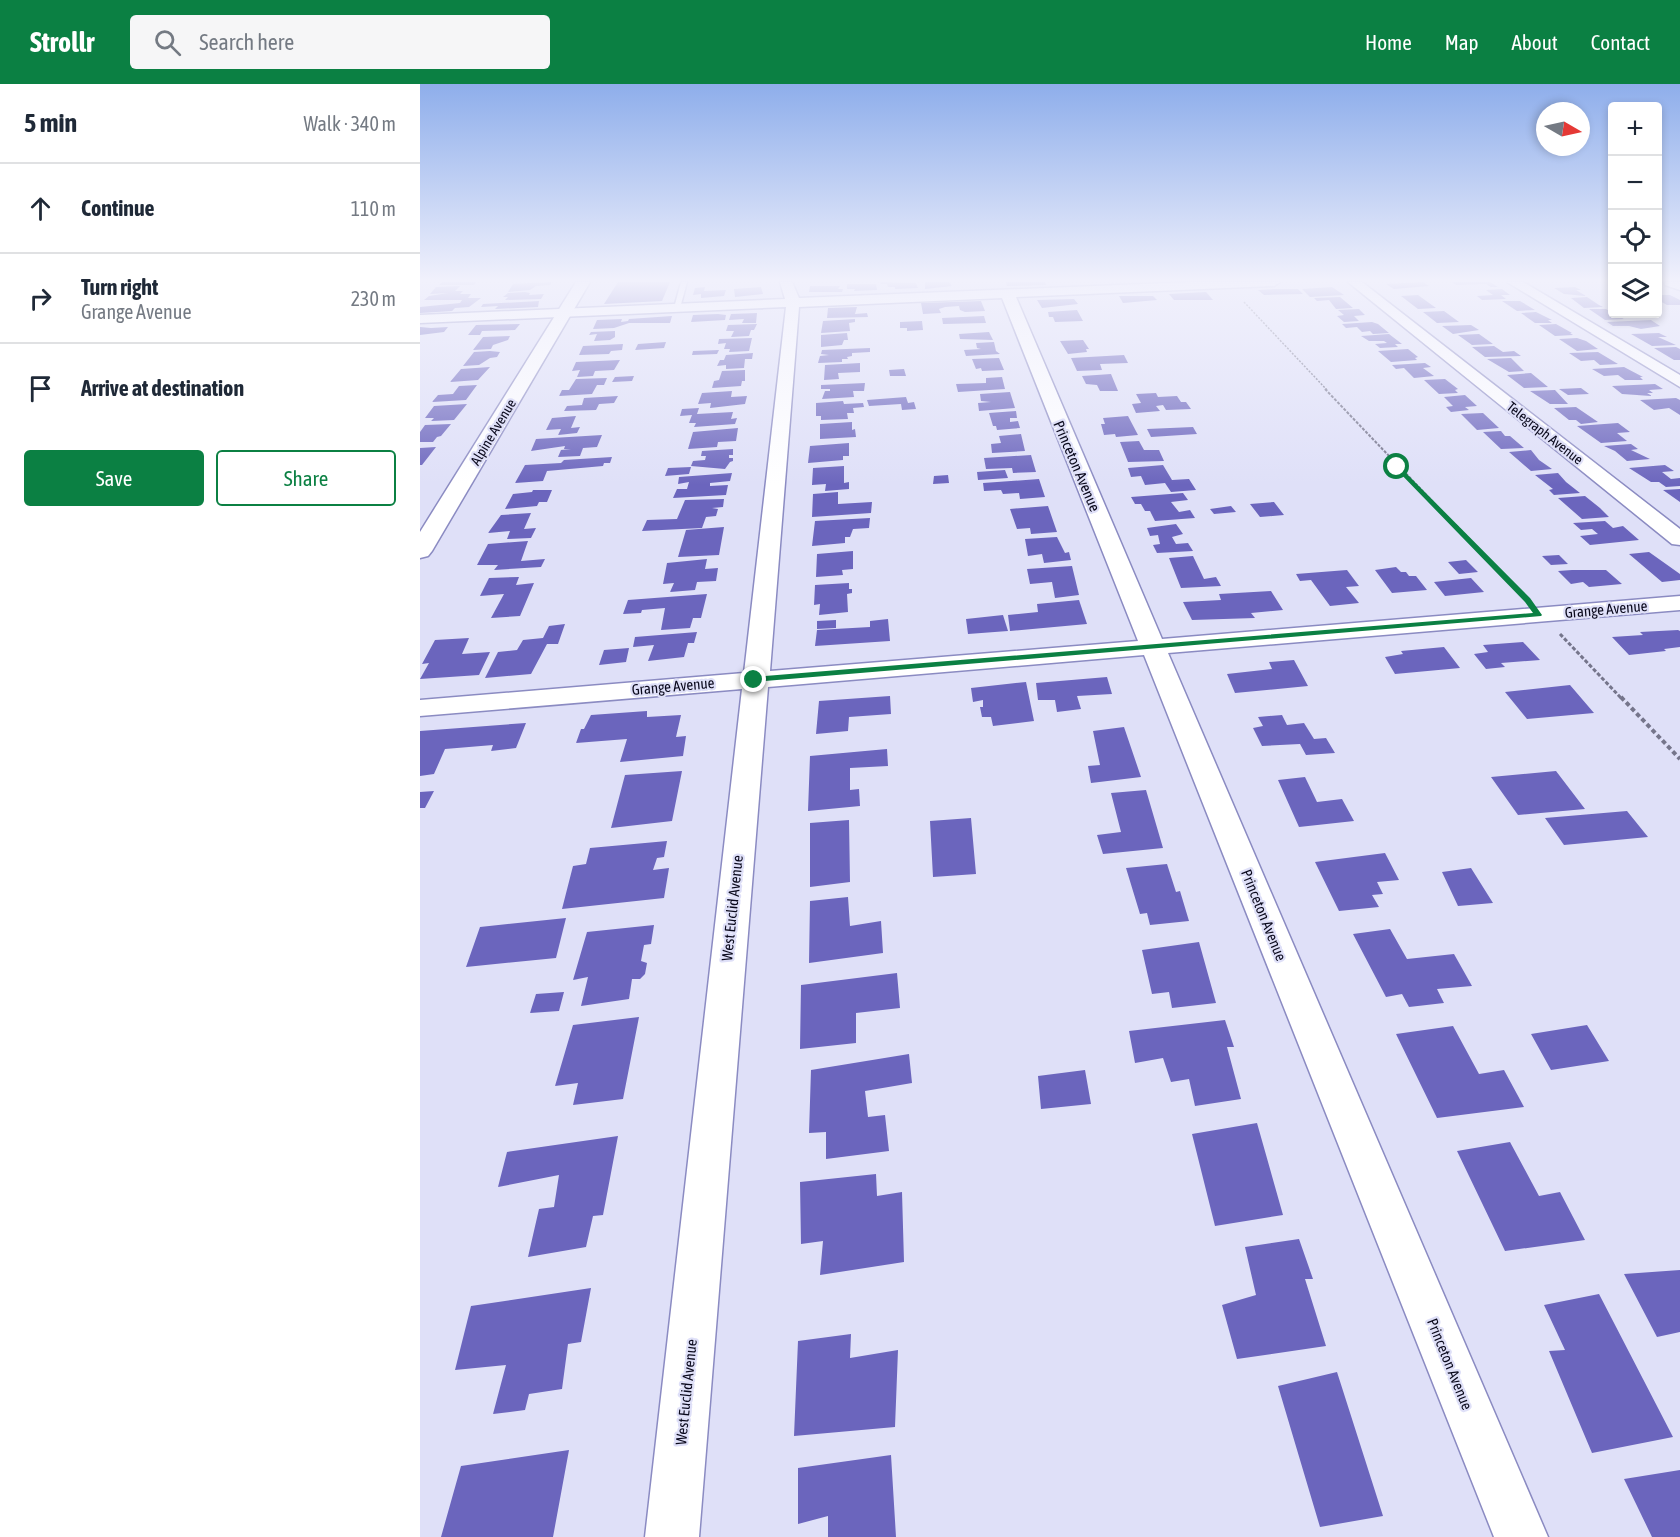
<!DOCTYPE html>
<meta charset="utf-8">
<style>
body{margin:0;font-family:"Asap Condensed",sans-serif;background:#f6f6f7;color:#1f2937}
.controls{position:absolute;right:18px;top:18px;display:grid;overflow:hidden;border-radius:6px;box-shadow:0 3px 9px #0003}
.controls button{width:54px;height:54px;display:grid;place-items:center;padding:0;border:0;border-bottom:2px solid #e0e1e3;background:#fff;color:#1f2937;font:30px sans-serif}
.compass{position:absolute;left:1116px;top:18px;width:54px;height:54px;border-radius:50%;background:#fff;box-shadow:0 3px 9px #0003;rotate:99deg}
.stop{position:absolute;width:18px;height:18px;margin:-14px;border:4px solid #0b8043;border-radius:50%;background:#fff}
.stop.end{background:#0b8043;border-color:#fff;box-shadow:0 2px 6px #0008}
.list{margin:0;padding:0;list-style:none}
h2{display:flex;justify-content:space-between;align-items:center;height:78px;margin:0;padding:0 24px;font-size:26px}
h2 small{font-size:20px;font-weight:400;color:#747a83}
.list li{display:grid;grid-template-columns:39px 1fr auto;gap:18px;align-items:center;box-sizing:border-box;height:90px;padding:0 24px;border-top:2px solid #e0e1e3}
.list b{display:block;font-size:22px;white-space:nowrap}
.list p{margin:0;font-size:20px;white-space:nowrap;color:#747a83}
.list em{font-size:20px;font-style:normal;color:#747a83}
.actions{display:flex;gap:12px;padding:18px 24px}
.actions a{flex:1;padding:14px 0;border:2px solid #0b8043;border-radius:6px;text-align:center;font-size:21px;color:#0b8043}
.actions .main{background:#0b8043;color:#fff}
.icon{flex:none;width:33px;height:33px;fill:none;stroke:currentColor;stroke-width:2;stroke-linecap:round;stroke-linejoin:round}
.map{position:relative;flex:none;width:1260px;height:1453px;overflow:hidden}
header{display:flex;align-items:center;gap:36px;box-sizing:border-box;height:84px;padding:0 30px;background:#0b8043;color:#fff}
header strong{font-size:28px}
nav{display:flex;gap:33px;margin-inline-start:auto;font-size:21px}
.search{width:420px;height:54px;background:#f6f6f7;display:flex;align-items:center;gap:15px;box-sizing:border-box;padding:0 21px;border-radius:6px;color:#747a83;font-size:22px}
main{display:flex}
aside{flex:1;background:#fff}
.map>svg:first-child{display:block}
</style>
<header>
<strong>Strollr</strong>
<div class="search"><svg class="icon" aria-label="search" viewBox="0 0 24 24"><circle cx="10" cy="10" r="6"/><path d="M15 15l6 6"/></svg>Search here</div>
<nav><a>Home</a><a>Map</a><a>About</a><a>Contact</a></nav>
</header>
<main>
<aside>
<h2>5 min<small>Walk · 340 m</small></h2>
<ul class="list">
<li><svg class="icon" aria-label="ahead" viewBox="0 0 24 24"><path d="M12 20V5M6 11l6-6 6 6"/></svg><div><b>Continue</b></div><em>110 m</em></li>
<li><svg class="icon" aria-label="right" viewBox="0 0 24 24"><path d="M7 20v-9h11M14 6l5 5-5 5"/></svg><div><b>Turn right</b><p>Grange Avenue</p></div><em>230 m</em></li>
<li><svg class="icon" aria-label="arrive" viewBox="0 0 24 24"><path d="M6 21V4h12l-3 4 3 4H6"/></svg><div><b>Arrive at destination</b></div></li>
</ul>
<div class="actions"><a class="main">Save</a><a>Share</a></div>
</aside>
<div class="map">
<svg width="1260" height="1453" viewBox="0 0 1260 1453">
<rect width="100%" height="100%" fill="#dfe0f8"/>
<path fill="#6b65bd" d="M22,198H56L54,201H19Z
M132,198L130,201L116,202L110,206L88,208L93,200Z
M198,198H250L242,217L184,220Z
M461,198L496,199L498,204L475,205V203H468L467,200H460Z
M505,198H529L532,202L505,205Z
M586,198H625L626,201L587,202Z
M1003,198L1009,202L974,205L966,200Z
M1032,198H1070L1078,203H1071L1066,200L1036,201Z
M427,200H456L457,206L434,207L435,205H427Z
M40,202L35,207H43L40,210H51L48,214H61L49,223L35,224L32,227L0,229V223L40,219L42,216H4L9,212L28,209L10,210L16,203Z
M390,202H420L418,205H423L422,208H389Z
M285,203L284,207L306,206L304,212L281,214V210L273,211L275,204Z
M341,203L343,210L315,213L314,205Z
M912,203L924,211L890,213L882,205Z
M1155,203L1161,206H1156L1166,212L1144,210L1134,204Z
M854,205H878L883,210L844,211L838,206Z
M1082,205L1090,211H1081L1086,215L1062,216L1057,212L1073,211L1066,206Z
M786,208L793,216H754L749,210Z
M88,209L105,208L110,209L109,211L124,210L121,215L85,216L88,213H83Z
M998,211L1016,224L998,225L981,212Z
M1238,211H1250L1260,216V221H1247L1238,216Z
M699,212H733L737,216L703,219Z
M920,213L933,224L916,225L909,216L897,217L894,214Z
M1167,213L1179,221L1183,223L1164,224L1151,214Z
M654,215L658,220L622,224L617,216Z
M119,217L118,223L75,225L78,222L61,223L63,220Z
M561,217L565,227L545,228L540,226L539,222L525,223L519,225L521,229L503,230L501,219Z
M1082,217H1100L1115,226L1097,227Z
M437,223L435,230L447,229L448,233L407,234L408,224Z
M939,225L945,231L934,232L939,237L924,238L917,232L924,231L918,226Z
M1169,225H1186L1204,235L1185,236Z
M657,226L663,237L635,238L633,233H629L628,228Z
M1024,227L1039,238L1017,239L1003,228Z
M1116,228L1132,236H1128L1132,239H1115L1101,229Z
M337,229L336,239H322L324,235L309,236L311,230Z
M298,230L306,231L305,236L271,238L273,231Z
M252,232L250,239H209L194,244L173,245L177,236L202,235L201,238L208,237L209,235Z
M564,232L566,239L523,240L522,234Z
M435,235V238L429,239L430,247L401,249L403,237Z
M1231,236L1240,242L1221,245L1209,242H1193L1187,238Z
M502,237L503,246L487,247V244H480V238Z
M952,238L958,240L969,249L953,250L950,247L942,248L937,243L926,244L922,240Z
M100,240L95,246L62,247L60,251H48L56,241Z
M337,240L334,246H331L329,252L311,253L314,247H306L308,241Z
M1136,240L1152,249H1150L1153,251L1135,252L1119,241Z
M1051,241L1059,246L1033,250L1022,242Z
M0,243L11,244L28,243L24,248L0,251Z
M195,247V253L190,256L174,257L177,250L169,251L171,248Z
M569,248L573,256L540,255L539,250Z
M427,249L428,256H424L422,261L401,263V251Z
M1239,249L1247,253H1238L1256,261L1232,262L1211,250Z
M969,250L982,260H975L978,263L960,264L955,260L967,259L964,257H949L941,252Z
M1059,250L1073,260L1052,261L1038,251Z
M90,252L88,256L73,261L71,265L53,266L63,253Z
M332,254L329,267L309,268L310,265H304L306,259L298,260L299,255Z
M1157,254L1166,257L1178,265L1157,267L1139,255Z
M663,256L669,265H666L667,268L648,270L640,257Z
M246,258L244,264L215,266L218,260Z
M574,258L576,267L580,270L546,272L544,266L561,265L557,264L556,259Z
M203,260L202,266L191,267L189,270L159,271L163,262Z
M1074,262L1083,268L1094,267L1101,272L1065,273L1052,263Z
M1256,263L1260,265V276H1254L1234,264Z
M450,264V268L432,269V272L427,273L428,275H422V278L398,279L400,272L409,271L401,270L402,266Z
M988,265L998,273L995,274L997,276L971,278L958,267Z
M299,266L297,270L272,271L273,267Z
M54,268L70,267L80,268L77,273L70,274L59,281L43,282Z
M1178,268L1198,280L1180,281L1174,276L1161,277L1149,269Z
M333,269L332,275H325L324,284L306,285V281L297,282L300,276H304L306,271Z
M704,271L708,279L680,280L682,286L657,287L651,274Z
M579,274L584,286L562,287L561,284L556,285L552,275Z
M1091,274L1104,287L1089,288L1067,275Z
M200,276L194,286L175,287L173,292L157,293L160,286L152,287L156,278Z
M440,279V288L418,289L419,295L404,296L405,281Z
M1005,279L1011,283L1003,284L1014,292L994,294L984,284L976,285L972,281Z
M70,283L58,296L30,298L41,285Z
M1204,283L1223,293H1220L1223,296H1205L1198,291L1184,292L1172,285Z
M484,285L486,292H470L469,286Z
M325,286V297H322L321,302L292,304L294,297L299,296L302,287Z
M1111,289L1128,303L1104,304L1087,291Z
M691,290L698,307H680L677,301L666,300L662,292Z
M214,292L212,297L192,298L195,293Z
M582,293L585,305L538,308L536,300L566,299V294Z
M187,294L184,301H177L172,310L139,312L142,306H149L156,295Z
M1025,295L1038,305L1035,306L1038,309L1019,310L1004,296Z
M445,299L444,307H433L434,313L402,315L405,307H410V305H401V301Z
M1235,300L1243,305L1229,306L1233,309H1227L1232,312L1202,310L1192,302Z
M57,301L46,316L12,318L18,311L33,310L39,302Z
M1161,304L1169,310L1148,311L1139,305Z
M1135,306L1148,320H1130L1110,307Z
M312,307L311,313L327,312L325,320L290,324L291,319L278,320L282,309Z
M590,308L595,324L559,327L558,319L571,318L561,317L560,310Z
M736,309L738,313L757,312L761,318H766L771,325L746,326L743,321L736,322L740,327L716,329L712,320L721,319L716,310Z
M1045,311L1057,322L1045,323L1049,326L1031,328L1026,323L1033,322L1024,313Z
M198,312L194,319L179,320L176,326L144,327L147,322L162,321L164,314Z
M486,313L488,319L494,318L496,325L482,326L481,320L449,322L447,316Z
M1256,314L1260,316V331L1249,324L1234,326L1220,316Z
M423,317L424,320L443,319L444,323L433,324L434,329H427L428,335L401,336V332H396V319Z
M47,320L34,336L11,337L14,334H5L14,322Z
M1156,323L1178,338L1161,340L1156,336H1149L1134,324Z
M279,324L277,330L313,328L311,335L317,334L315,340L274,343L276,339H269L272,331L260,332L262,325Z
M596,327L597,334H590V338L598,337L600,344L577,346L576,342H573L569,329Z
M1063,329L1079,344L1057,346L1041,330Z
M156,332L151,344L160,343L157,349L138,351L141,345L126,346L132,334Z
M708,332L718,351L696,353L695,350L684,351L681,340H685L683,334Z
M432,338V346L435,345L436,353L400,355V340Z
M1198,339L1210,348L1197,349L1207,357L1181,359L1157,342Z
M31,340L21,352L17,353L13,358H0V348L5,341Z
M773,343L777,350L731,353L727,345Z
M318,344L316,357L298,358L297,363L268,365L273,348Z
M1081,347L1085,352H1090L1104,364L1081,365L1063,348Z
M601,350L605,367L572,369L571,360L581,359L579,352Z
M182,351L177,363L163,364L160,372L138,373L141,366L151,365H144L145,362L111,367L116,355Z
M719,357L724,366H739L744,377L708,378L700,358Z
M429,359V372H423V376L388,379L390,362Z
M1211,360L1218,365L1211,366L1230,375L1207,377L1195,367L1184,362Z
M16,363L2,381H0V364Z
M313,365V371H309V374H313V377L310,378L305,385L271,382L273,377L285,376L286,372H281L282,367Z
M1111,366L1119,376L1132,385L1111,387L1089,368Z
M611,371L616,388L593,389L592,384L566,385L564,374Z
M192,373L190,379H184L183,382L127,387L123,397L95,399L105,381L141,379L144,376Z
M743,381L752,396L769,395L776,406L751,408L745,399L725,401L721,392L711,393L708,384Z
M1245,381L1254,387L1242,388L1251,395L1260,394V402L1246,403L1239,398H1231L1209,384Z
M424,382V399L429,398V405L405,407L406,400L392,401L393,384Z
M271,383L269,390L245,392L248,384Z
M585,386L588,394L558,396L557,388Z
M312,389L310,397L290,399V402L308,401L306,411L253,414L257,405H267L269,398L258,400L259,393Z
M1138,389L1146,398L1160,409L1134,411L1129,406L1133,405L1115,391Z
M528,391L529,399L513,400L514,392Z
M619,395L625,413L600,415L599,409L583,410L581,406L564,407L563,399Z
M1260,405V418L1243,406Z
M113,406H132L127,418H119L117,422L85,425L93,410L112,408Z
M418,408V420L452,418L451,429L392,433L393,410Z
M763,409L768,416L751,418L759,428L770,426L775,434L735,437L730,427H725L721,420H715L711,413Z
M1165,412L1180,424L1189,433L1162,435L1138,414Z
M304,415L303,423L292,424L298,425L296,432L286,433L282,444L222,447L227,436L257,435L265,416Z
M854,418L864,431L840,433L830,420Z
M628,422L637,448L611,450L610,444L597,445L590,425Z
M811,422L816,428L794,430L790,425Z
M111,429L104,445L116,444L111,454L87,455L90,447L68,449L81,431Z
M450,434L449,444L433,445L430,453H425V459L392,462L395,437Z
M1185,437L1193,444L1203,442L1219,456L1170,461L1160,452L1178,450L1172,445L1161,446L1153,439Z
M756,440L763,450L752,453L756,460L768,459L773,467L737,469L733,461L740,460L738,451L730,452L727,444Z
M304,443L299,471L258,473L266,446Z
M637,453L645,469L649,468L651,476L624,479L622,470L608,472L605,455Z
M108,457L101,477L125,475L121,483L74,486L78,481H57L68,460Z
M433,467V485L422,486L423,491L396,493L397,470Z
M1229,468L1260,490V496L1242,498L1209,470Z
M1139,471L1148,480L1131,481L1122,472Z
M773,472L784,495L796,493L801,502L761,504L749,474Z
M287,475L285,485L298,484L296,497L277,498L275,506L250,508L254,499L243,500L247,479Z
M1046,476L1058,488L1039,490L1028,478Z
M652,482L659,511L635,514L632,498L610,500L607,485Z
M976,483L981,488H986L989,492H996L1007,506L972,509L955,486Z
M927,486L939,502L926,503L939,519L910,522L891,496L880,497L876,490Z
M1152,486H1186L1202,500L1169,503L1163,498L1151,500L1138,487Z
M99,493L96,501L114,499L100,532L71,534L84,510L60,512L69,494Z
M1051,494L1064,508L1025,512L1014,498Z
M429,499V505H432V509L427,510L428,528L399,531L400,520L394,521L395,501Z
M851,507L863,526L831,529L835,534L772,536L763,518L801,516L799,510Z
M287,510L281,534H273L270,544L241,546L245,524L222,526L221,529L203,530L208,516Z
M659,516L667,540L590,547L588,531L618,528L617,520Z
M583,531L588,547L548,550L546,535Z
M468,535L470,557L395,562L397,546L450,543V537Z
M416,536V544L397,545V537Z
M145,540L138,560H127L111,590L65,594L78,568L97,566L103,556L123,554L129,542Z
M1258,546L1260,547V563L1244,565L1246,567L1209,571L1192,553L1223,551L1220,548Z
M277,548L274,559H268L264,573L228,577L234,561L213,563L215,553Z
M49,554L42,570L70,568L59,591L0,595L9,579L2,580L15,556Z
M1103,558L1120,576L1081,579L1085,583L1066,585L1054,570L1068,568L1063,561Z
M1024,563L1040,584L975,590L965,573L983,570L981,567Z
M209,564L206,578L179,581L184,566Z
M874,576L888,602L815,609L807,590L852,585L849,578Z
M687,593L692,610L657,612L661,625L637,628L635,616H618L616,599Z
M606,598L614,637L573,642L571,633H562L560,623H563V616L553,618L551,604Z
M1150,601L1174,629L1107,635L1085,608Z
M470,612L471,630L429,633L428,647L396,650L399,617Z
M227,627V633L261,631L256,653L266,652L263,672L200,678L207,655L156,659L161,645H164L171,631Z
M862,631L867,641L884,639L894,655L906,654L915,669L886,671L880,660L842,662L833,644L843,642L838,633Z
M106,639L96,664L71,667L73,661L25,665L14,690L0,692V647Z
M704,643L721,693L671,699L668,682L680,681L673,647Z
M467,665L468,682L430,684V706L439,705L440,722L388,727L390,672Z
M262,687L252,737L191,744L205,691Z
M1136,687L1165,725L1098,731L1071,693Z
M885,693L897,718L922,715L934,737L879,743L858,696Z
M726,706L743,764L683,770L677,751L701,748L691,709Z
M14,707L5,724H0V708Z
M1207,727L1228,753L1144,761L1125,734Z
M551,734L556,790L513,793L510,737Z
M429,736L430,798L390,803V739Z
M247,757L244,773L237,774L233,786L249,784L244,814L142,825L153,782L166,780L170,764Z
M965,769L979,796L957,798L963,810L952,811L959,823L919,827L895,778Z
M747,780L756,808L760,807L769,837L730,841L727,829L720,830L706,784Z
M1051,784L1073,819L1038,822L1022,788Z
M428,813L430,842L461,837L463,869L389,879L390,817Z
M146,834L136,874L46,883L60,843Z
M234,841L231,860L224,861L221,877L227,879L225,890L220,895H212L209,915L161,922L168,893L153,896L167,848Z
M970,845L987,875L1034,870L1052,902L1017,905L1024,919L989,923L982,910L966,913L933,850Z
M779,858L796,919L752,924L749,908L732,910L722,866Z
M477,889L480,924L436,929V959L380,965L381,901Z
M144,908L139,927L110,929L116,910Z
M219,933L203,1015L153,1021L158,999L135,1002L153,941Z
M805,936L814,963H807L821,1015L775,1022L769,995L751,998L743,974L715,979L709,947Z
M1167,941L1189,977L1131,986L1111,950Z
M1033,942L1059,990L1084,986L1104,1023L1017,1034L976,950Z
M489,970L492,999L445,1007L448,1033L465,1031L469,1067L406,1075V1048L389,1049L391,986Z
M665,986L671,1020L621,1025L618,992Z
M837,1039L863,1131L795,1142L772,1050Z
M198,1052L183,1131L173,1132L166,1163L108,1173L119,1125L134,1123L139,1091L78,1103L87,1068Z
M1090,1058L1119,1112L1140,1108L1165,1156L1085,1167L1037,1067Z
M456,1090L457,1112L482,1108L484,1178L400,1191L403,1157L381,1160L380,1098Z
M879,1155L893,1195H885L906,1262L817,1275L802,1221L836,1211L825,1163Z
M1260,1186V1248L1237,1253L1204,1190Z
M171,1204L161,1258L148,1260L142,1305L109,1310L105,1326L73,1330L86,1281L35,1286L51,1222Z
M1179,1210L1253,1353L1172,1369L1129,1267L1145,1266L1124,1221Z
M431,1250L430,1274L478,1266L475,1343L374,1352L378,1257Z
M917,1288L963,1432L900,1443L858,1302Z
M149,1366L133,1453H21L41,1382Z
M471,1371L476,1453H408V1432L378,1440V1384Z
M1260,1386V1453H1232L1204,1395Z"/>
<g fill="none" stroke-linecap="round" stroke-linejoin="round">
<defs>
<path id="lane" d="M261,198H267L260,224L257,226L254,224Z"/>
<path id="street" d="M360,198H372L379,214L771,198H860L854,202L596,213L742,555L1260,512V526L748,569L1128,1453H1074L724,571L348,603L279,1453H225L322,605L0,632V616L324,589L366,223L0,239V231L365,215ZM582,214L718,557L350,587L379,223Z
M928,198H942L1260,445V461L1252,460Z
M1087,198H1103L1260,291V303Z
M1244,198H1260V206L1245,201Z"/>
<path id="secondary" d="M156,198H170L12,467L8,472L0,474V448Z"/>
</defs>
<use href="#lane" stroke="#8b8bc2" stroke-width="3"/>
<use href="#street" stroke="#8b8bc2" stroke-width="3"/>
<use href="#secondary" stroke="#8b8bc2" stroke-width="3"/>
<path stroke="#75758b" stroke-width="1.5" stroke-dasharray="2 1.5" stroke-linecap="butt" d="M824,218L907,306"/>
<path stroke="#75758b" stroke-width="2" stroke-dasharray="3 1.5" stroke-linecap="butt" d="M905,305L1036,442"/>
<path stroke="#75758b" stroke-width="3" stroke-dasharray="4 2" stroke-linecap="butt" d="M1035,441L1102,510
M1140,550L1202,615"/>
<path stroke="#75758b" stroke-width="4" stroke-dasharray="4.5 3" stroke-linecap="butt" d="M1201,613L1260,675"/>
<use href="#lane" fill="#fff" fill-rule="evenodd"/>
<use href="#street" fill="#fff" fill-rule="evenodd"/>
<use href="#secondary" fill="#fff" fill-rule="evenodd"/>
</g>
<linearGradient id="sky" x2="0" y2="1"><stop stop-color="#8eaeeb"/><stop offset="0.49" stop-color="#f1f1fc"/><stop offset="1" stop-color="#f1f1fc" stop-opacity="0"/></linearGradient>
<rect width="1260" height="401" fill="url(#sky)"/>
<path fill="#0b8043" d="M975,382H979L1110,514L1122,531L1121,532L334,598L330,596L334,593L1113,529L1105,518L975,384Z"/>
<g text-anchor="middle" dominant-baseline="central" stroke-width="4.5" stroke-linejoin="round" paint-order="stroke">
<g font-size="14" fill="#0a091c" stroke="#dfe0f8">
<text transform="translate(73 348) rotate(-59)">Alpine Avenue</text>
<text transform="translate(1125 349) rotate(38)">Telegraph Avenue</text>
</g>
<g font-size="15" fill="#0a091c" stroke="#dfe0f8">
<text transform="translate(657 382) rotate(67)">Princeton Avenue</text>
<text transform="translate(1186 525) rotate(-5)">Grange Avenue</text>
<text transform="translate(253 602) rotate(-5)">Grange Avenue</text>
<text transform="translate(312 824) rotate(-84)">West Euclid Avenue</text>
<text transform="translate(844 831) rotate(68)">Princeton Avenue</text>
<text transform="translate(1030 1280) rotate(68)">Princeton Avenue</text>
<text transform="translate(266 1308) rotate(-84)">West Euclid Avenue</text>
</g>
</g>
</svg>
<div class="controls">
<button>+</button>
<button>−</button>
<button><svg class="icon" aria-label="locate" viewBox="0 0 24 24"><circle cx="12" cy="12" r="6"/><path d="M12 2v4M12 18v4M2 12h4M18 12h4"/></svg></button>
<button><svg class="icon" aria-label="layers" viewBox="0 0 24 24"><path d="M12 4l9 5-9 5-9-5zM3 14l9 5 9-5"/></svg></button>
</div>
<svg class="compass" viewBox="-18 -18 36 36"><path d="M0-13l5 13h-10z" fill="#e53935"/><path d="M0 13l5-13h-10z" fill="#747a83"/></svg>
<div class="stop" style="left:977px;top:383px"></div>
<div class="stop end" style="left:334px;top:596px"></div>
</div>
</main>
